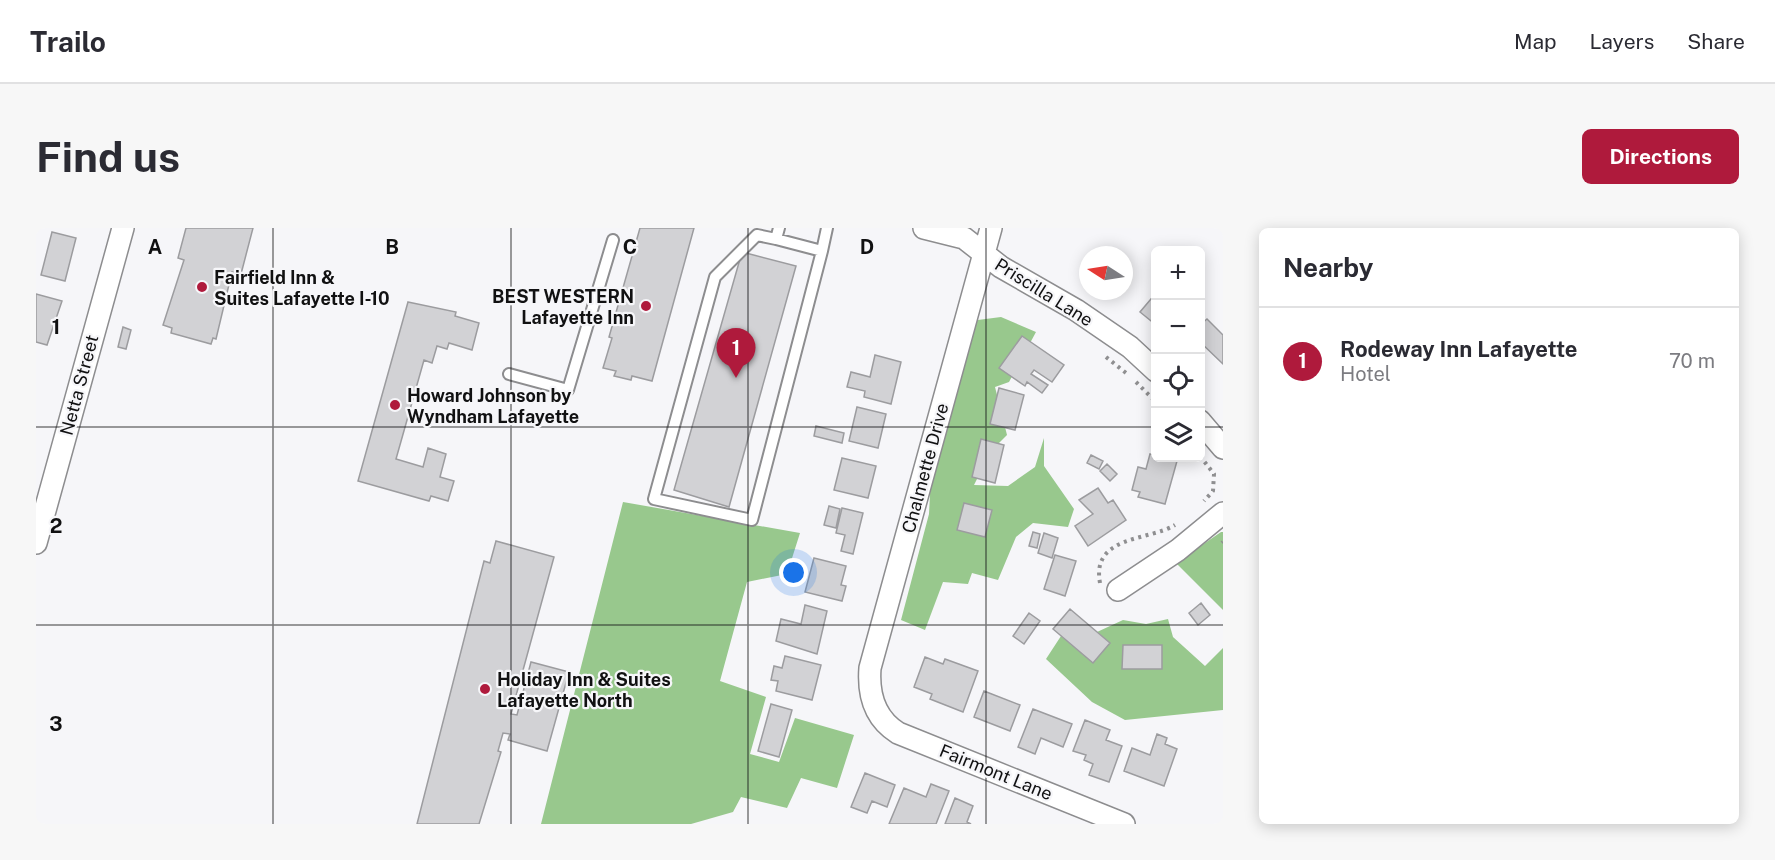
<!DOCTYPE html>
<meta charset="utf-8">
<style>
body{margin:0;font-family:"Public Sans",sans-serif;background:#f7f7f7;color:#2b2b33}
.controls{position:absolute;right:18px;top:18px;display:grid;overflow:hidden;border-radius:9px;box-shadow:0 3px 15px #0003}
.controls button{width:54px;height:54px;display:grid;place-items:center;padding:0;border:0;border-bottom:2px solid #e1e1e2;background:#fff;color:#2b2b33;font:30px sans-serif}
.compass{position:absolute;left:1043px;top:18px;width:54px;height:54px;border-radius:50%;background:#fff;box-shadow:0 3px 15px #0003;rotate:282deg}
.you{position:absolute;left:758px;top:345px;width:21px;height:21px;margin:-15px;border:4px solid #fff;border-radius:50%;background:#1a73e8;box-shadow:0 0 0 9px #1a73e833}
.badge{display:grid;place-items:center;width:39px;height:39px;border-radius:50%;background:#af1a3c;color:#fff;font-size:20px;font-weight:700}
.pin{position:absolute;translate:-50% -50px;filter:drop-shadow(0 2px 3px #0008)}
.pin::after{content:'';position:absolute;top:32px;width:21px;height:18px;background:inherit;clip-path:polygon(0 0,100% 0,50% 100%)}
.list{margin:0;padding:0;list-style:none}
h2{display:flex;justify-content:space-between;align-items:center;height:78px;margin:0;padding:0 24px;font-size:26px}
h2 small{font-size:20px;font-weight:400;color:#7c7c81}
.list li{display:grid;grid-template-columns:39px 1fr auto;gap:18px;align-items:center;box-sizing:border-box;height:108px;padding:0 24px;border-top:2px solid #e1e1e2}
.list b{display:block;font-size:22px;white-space:nowrap}
.list p{margin:0;font-size:20px;white-space:nowrap;color:#7c7c81}
.list em{font-size:20px;font-style:normal;color:#7c7c81}
.icon{flex:none;width:33px;height:33px;fill:none;stroke:currentColor;stroke-width:2;stroke-linecap:round;stroke-linejoin:round}
.map{position:relative;flex:none;width:1187px;height:596px;overflow:hidden;border-radius:9px}
header{display:flex;align-items:center;gap:36px;box-sizing:border-box;height:84px;padding:0 30px;background:#fff;border-bottom:2px solid #e1e1e2}
header strong{font-size:28px}
nav{display:flex;gap:33px;margin-inline-start:auto;font-size:21px}
.intro{display:flex;align-items:center;justify-content:space-between;box-sizing:border-box;height:144px;padding:0 36px}
h1{margin:0;font-size:42px}
.button{padding:15px 27px;border-radius:9px;background:#af1a3c;color:#fff;font-size:21px;font-weight:700}
main{display:flex;gap:36px;padding:0 36px}
aside{flex:1;background:#fff;border-radius:9px;box-shadow:0 3px 15px #0003}
.map>svg:first-child{display:block}
</style>
<header>
<strong>Trailo</strong>
<nav><a>Map</a><a>Layers</a><a>Share</a></nav>
</header>
<div class="intro"><h1>Find us</h1><a class="button">Directions</a></div>
<main>
<div class="map">
<svg width="1187" height="596" viewBox="0 0 1187 596">
<rect width="100%" height="100%" fill="#f6f6f9"/>
<path fill="#98c88d" fill-rule="evenodd" d="M965,89L1000,104L973,154L959,159L971,207L955,223L938,257L972,258L999,239L1008,210V238L1038,281L1032,299L997,295L980,309L962,352L936,345L932,356L907,354L889,402L865,392L893,286L895,247L934,93Z
M587,274L764,305L751,346L711,354L684,453L730,469L714,526L743,534L759,490L818,507L801,560L765,550L751,580L705,569L697,584L655,596H505Z
M1185,304H1187V382L1140,335Z
M1132,391L1137,409L1169,438L1187,420V482L1089,492L1056,474L1010,431L1025,408L1057,435L1074,415L1061,404L1087,392L1110,396ZM1087,417H1126V441H1087Z"/>
<path fill="#d2d2d5" stroke="#9c9c9f" stroke-width="1.5" d="M150,0H217L205,46L196,44L180,111L177,110L175,116L135,105L136,100L127,97L148,32L142,30Z
M604,0H658L616,153L596,148L595,152L578,148L580,143L567,140L576,110L573,109Z
M16,4L40,10L29,53L5,47Z
M706,24L760,38L693,279L638,262Z
M1120,65V97L1104,84Z
M0,66L26,73L11,117L0,114Z
M372,74L420,84L419,88L443,95L436,122L413,115L411,121L401,118L396,135L388,132L360,231L387,239L392,220L410,226L404,249L418,253L412,273L395,268L393,273L322,253Z
M1171,91L1187,107V136L1164,114V97Z
M87,99L95,102L90,121L82,119Z
M986,108L1028,137L1016,154L998,142L995,146L1012,157L1006,165L991,154L989,158L963,140Z
M839,127L865,134L855,176L828,169L829,163L811,159L815,144L834,149Z
M963,160L988,167L979,202L954,196Z
M821,179L850,186L842,220L813,213Z
M780,198L808,205L806,215L778,208Z
M945,211L968,217L959,255L936,249Z
M1114,226L1141,233L1129,276L1102,269L1104,264L1096,262L1102,239L1110,241Z
M1055,227L1067,233L1063,241L1051,235Z
M806,230L840,238L832,270L798,262Z
M1071,236L1081,246L1074,253L1064,243Z
M1062,260L1072,275L1077,272L1090,292L1052,318L1039,298L1057,286L1043,272Z
M928,275L956,282L949,309L921,302Z
M793,278L804,281L800,300L788,297Z
M806,280L827,285L817,326L805,323L809,307L800,305Z
M997,304L1004,306L1001,320L993,318Z
M1008,305L1022,310L1016,330L1002,325Z
M460,313L518,329L475,486L481,487L495,434L533,444L511,523L472,512L474,506L467,505L462,523L465,524L443,596H381L448,333L454,335Z
M1019,327L1040,333L1029,368L1008,361Z
M778,330L810,338L805,357L810,358L806,373L769,364Z
M1165,375L1174,387L1162,397L1153,385Z
M769,377L791,383L781,426L740,413L745,391L765,396Z
M1034,381L1074,415L1057,435L1017,401Z
M993,385L1004,393L988,416L977,408Z
M1087,417H1126V441H1086Z
M749,428L785,437L776,472L740,463L742,453L735,452L738,438L746,440Z
M889,429L907,436L909,431L942,443L927,484L894,471L896,466L878,459Z
M948,463L984,477L974,503L938,489Z
M735,476L756,482L743,529L722,523Z
M997,481L1036,496L1027,519L1005,510L999,526L982,519Z
M1049,492L1074,502L1070,512L1086,518L1073,554L1053,547L1057,536L1048,532L1050,527L1037,523Z
M1121,506L1131,510L1129,516L1141,521L1128,558L1088,543L1096,520L1114,527Z
M829,545L859,557L851,579L836,573L831,585L815,579Z
M895,556L913,563L900,596H853L868,560L890,569Z
M919,570L937,578L931,594L935,596H909Z"/>
<g fill="none" stroke-linecap="round" stroke-linejoin="round">
<defs>
<path id="lane" d="M743,0L740,11L786,23L791,0
M740,11L721,7L679,49L618,271L716,292L786,23
M473,146L532,162L577,12"/>
<path id="street" d="M888,0L928,10L965,39L1040,82L1094,119L1120,143
M955,0L834,440C832,466 838,490 862,505L1088,596
M1164,193L1187,220
M0,315L87,0
M1082,362L1142,322L1187,285"/>
</defs>
<use href="#lane" stroke="#8d8d8f" stroke-width="14"/>
<use href="#street" stroke="#8d8d8f" stroke-width="24"/>
<path stroke="#8f8f91" stroke-width="4" stroke-dasharray="3 4.5" stroke-linecap="butt" d="M1070,129L1090,145
M1100,154L1120,174
M1164,228L1178,246L1177,263L1168,273
M1186,315L1187,314
M1064,355C1055,307 1113,313 1139,297"/>
<use href="#lane" stroke="#fff" stroke-width="10"/>
<use href="#street" stroke="#fff" stroke-width="21"/>
</g>
<path fill="none" stroke="#111112" stroke-width="1.5" stroke-opacity="0.55" d="M237,0V596M475,0V596M712,0V596M950,0V596M0,199H1120M1164,199H1187M0,397H1187"/>
<g fill="#af1a3c" stroke="#f6f6f9" stroke-width="2">
<circle cx="166" cy="59" r="6"/>
<circle cx="610" cy="78" r="6"/>
<circle cx="359" cy="177" r="6"/>
<circle cx="449" cy="461" r="6"/>
</g>
<g text-anchor="middle" dominant-baseline="central" stroke-width="4.5" stroke-linejoin="round" paint-order="stroke">
<g font-size="18" font-weight="bold" fill="#111112" stroke="#f6f6f9" text-anchor="start">
<text x="178" y="49">Fairfield Inn &amp;<tspan x="178" dy="21">Suites Lafayette I-10</tspan></text>
<text x="598" y="68" text-anchor="end">BEST WESTERN<tspan x="598" dy="21">Lafayette Inn</tspan></text>
<text x="371" y="167">Howard Johnson by<tspan x="371" dy="21">Wyndham Lafayette</tspan></text>
<text x="461" y="451">Holiday Inn &amp; Suites<tspan x="461" dy="21">Lafayette North</tspan></text>
</g>
<g font-size="18" fill="#111112" stroke="#f6f6f9">
<text transform="translate(1008 64) rotate(32)">Priscilla Lane</text>
<text transform="translate(43 157) rotate(-75)">Netta Street</text>
<text transform="translate(889 240) rotate(-75)">Chalmette Drive</text>
<text transform="translate(960 544) rotate(22)">Fairmont Lane</text>
</g>
</g>
<g font-size="20" text-anchor="middle" font-weight="bold" fill="#111112" stroke="#f6f6f9" stroke-width="4.5" stroke-linejoin="round" paint-order="stroke">
<text x="119" y="26">A</text>
<text x="356" y="26">B</text>
<text x="594" y="26">C</text>
<text x="831" y="26">D</text>
<text x="20" y="106">1</text>
<text x="20" y="305">2</text>
<text x="20" y="503">3</text>
</g>
</svg>
<div class="controls">
<button>+</button>
<button>−</button>
<button><svg class="icon" aria-label="locate" viewBox="0 0 24 24"><circle cx="12" cy="12" r="6"/><path d="M12 2v4M12 18v4M2 12h4M18 12h4"/></svg></button>
<button><svg class="icon" aria-label="layers" viewBox="0 0 24 24"><path d="M12 4l9 5-9 5-9-5zM3 14l9 5 9-5"/></svg></button>
</div>
<svg class="compass" viewBox="-18 -18 36 36"><path d="M0-13l5 13h-10z" fill="#e53935"/><path d="M0 13l5-13h-10z" fill="#7c7c81"/></svg>
<div class="you"></div>
<div class="pin badge" style="left:700px;top:150px">1</div>
</div>
<aside>
<h2>Nearby<small></small></h2>
<ul class="list">
<li><span class="badge">1</span><div><b>Rodeway Inn Lafayette</b><p>Hotel</p></div><em>70 m</em></li>
</ul>
</aside>
</main>
